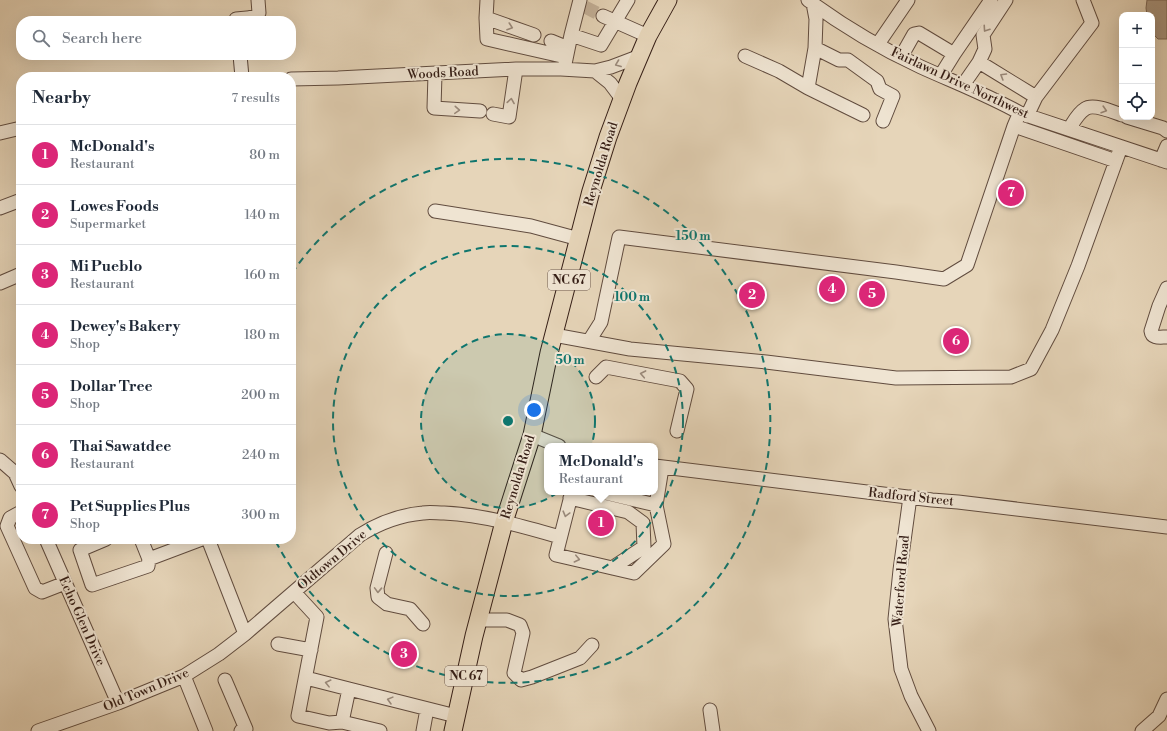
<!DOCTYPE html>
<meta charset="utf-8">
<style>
body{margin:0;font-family:"Libre Bodoni",serif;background:#f2f2f3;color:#1f2937}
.controls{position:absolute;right:12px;top:12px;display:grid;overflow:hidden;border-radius:8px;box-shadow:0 4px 16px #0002}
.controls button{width:36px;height:36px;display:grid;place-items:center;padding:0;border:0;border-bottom:1px solid #e0e1e3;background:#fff;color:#1f2937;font:20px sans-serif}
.you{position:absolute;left:534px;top:410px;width:14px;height:14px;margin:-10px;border:3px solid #fff;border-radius:50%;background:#1a73e8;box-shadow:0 0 0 6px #1a73e833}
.badge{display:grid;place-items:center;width:26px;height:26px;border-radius:50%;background:#db2777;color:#fff;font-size:13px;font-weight:700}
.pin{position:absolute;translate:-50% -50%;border:2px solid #fff;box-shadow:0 1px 4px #0006}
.popup{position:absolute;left:544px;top:443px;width:114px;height:52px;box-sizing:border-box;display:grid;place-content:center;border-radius:8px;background:#fff;filter:drop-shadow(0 1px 3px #0005);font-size:13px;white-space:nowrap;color:#747a83}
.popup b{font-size:15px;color:#1f2937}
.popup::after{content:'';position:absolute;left:50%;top:100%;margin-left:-8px;border:8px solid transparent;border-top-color:#fff}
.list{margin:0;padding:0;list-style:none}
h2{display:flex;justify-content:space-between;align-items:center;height:52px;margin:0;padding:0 16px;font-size:17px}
h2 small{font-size:13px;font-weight:400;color:#747a83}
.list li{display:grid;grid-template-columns:26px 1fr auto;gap:12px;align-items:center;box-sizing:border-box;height:60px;padding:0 16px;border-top:1px solid #e0e1e3}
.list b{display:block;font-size:15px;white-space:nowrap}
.list p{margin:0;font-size:13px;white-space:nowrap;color:#747a83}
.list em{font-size:13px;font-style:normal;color:#747a83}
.icon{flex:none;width:22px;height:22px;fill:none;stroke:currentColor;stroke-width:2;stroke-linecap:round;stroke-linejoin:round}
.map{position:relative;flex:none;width:1167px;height:731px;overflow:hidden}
.search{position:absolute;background:#fff;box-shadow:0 4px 16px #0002;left:16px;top:16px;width:280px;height:44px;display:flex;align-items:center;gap:10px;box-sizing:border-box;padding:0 14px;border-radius:16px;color:#747a83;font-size:15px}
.panel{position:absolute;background:#fff;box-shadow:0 4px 16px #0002;left:16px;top:72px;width:280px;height:472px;border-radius:16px}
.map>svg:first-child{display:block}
</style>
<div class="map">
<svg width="1167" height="731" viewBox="0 0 1167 731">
<rect width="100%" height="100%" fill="#e6d5b9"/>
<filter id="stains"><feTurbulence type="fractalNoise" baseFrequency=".005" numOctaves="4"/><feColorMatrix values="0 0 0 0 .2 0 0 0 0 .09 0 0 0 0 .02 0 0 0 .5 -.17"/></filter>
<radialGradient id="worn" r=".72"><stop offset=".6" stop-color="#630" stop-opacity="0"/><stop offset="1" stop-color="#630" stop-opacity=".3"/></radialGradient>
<path fill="#aa9782" stroke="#7b6757" d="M1147,0H1167V39H1158L1152,33V15H1147L1146,8Z"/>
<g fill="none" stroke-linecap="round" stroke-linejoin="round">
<path stroke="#c3b098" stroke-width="13" stroke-dasharray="13 6" stroke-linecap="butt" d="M585,7L603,16"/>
<defs>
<path id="minor" d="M487,0L486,18L487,39L566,57
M808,0C843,26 882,49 921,67C954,82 988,95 1020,113L1167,162
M813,3L816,19L815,48L808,88L863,115
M603,16L648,36
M486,18L534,35
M236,21V19L247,18L257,16L259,13L258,0
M571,35L601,45L628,0
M551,41L568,48
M878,44L908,0
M815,48L839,60H848L877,81L880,89L893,96L883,121
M954,54L991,0
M240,55L242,77
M745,56L779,71L808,88
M901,57L914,34L919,33L954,54L941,75
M979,62L985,49L983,35L1006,0
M565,64L571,35L580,0
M595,71L610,83L622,99
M435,74L434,108L480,111
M291,79L338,78L516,69H561L595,71L611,67L640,56
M963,85L979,62L1036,97
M493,114L509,117L516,69
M1027,116L1036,97L1092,23L1083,0
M1127,117L1163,128L1167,131
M1017,119L1014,126L1116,161
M1069,129C1073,123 1078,113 1085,109C1093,103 1113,112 1122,115
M0,133L21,128
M1161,160L1167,146
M0,208L21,200
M435,211L531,226L579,239
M0,283L21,274
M1167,288L1159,306L1151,331C1152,339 1160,337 1167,337
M554,335L630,349L766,362L896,378L1011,377L1031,369L1052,330L1078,266L1121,147
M589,341L601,322L619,237L896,272L944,279L967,265L1014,126
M596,377L606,367L680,381L687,389L677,431
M532,435L559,446
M0,460L15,473L21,486
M655,466L932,500L958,502L1167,527
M572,492L556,555L634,573L664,544L656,505L601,492
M910,497L900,570L895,619L901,669L911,696L929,731
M570,498L628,512L643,523L644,547L612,568
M656,505L662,468
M21,512L10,518L7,526L35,588L42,592L65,583
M46,539L118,703
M106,539L80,550L92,585L148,566L149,559
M141,539L149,559L202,539
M208,539L245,634
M386,553L377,588L378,597L387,604L410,609L423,624
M294,592L317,617L298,716L329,723L342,722L380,731
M479,620H507L520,625L523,633L514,673L521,680L532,677L580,658L592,645
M278,644L311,650
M184,676L206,731
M306,678L349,689
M225,680L246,729L241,731
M710,710L713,731
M342,722L349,689L456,716
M38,731L118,703L184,676L219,654L245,634L360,535C379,523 400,515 423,513C429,512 437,513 444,513C484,515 522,526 560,537
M423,731L427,709
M1142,731L1159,716L1167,699"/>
<path id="major" d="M453,731L474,636L504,522L532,435L549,353L591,191L608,137L628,83L648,36L668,0"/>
</defs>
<use href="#minor" stroke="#614c3f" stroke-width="15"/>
<use href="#major" stroke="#351e16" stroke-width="19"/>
<use href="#minor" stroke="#efe4d2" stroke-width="13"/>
<use href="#major" stroke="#e6d5b9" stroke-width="17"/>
</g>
<defs><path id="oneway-chevron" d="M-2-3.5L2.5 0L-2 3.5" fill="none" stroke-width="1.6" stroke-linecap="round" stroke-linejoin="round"/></defs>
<g stroke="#9b8b7d">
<use href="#oneway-chevron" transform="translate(510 27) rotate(19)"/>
<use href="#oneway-chevron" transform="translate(986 29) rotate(124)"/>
<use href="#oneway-chevron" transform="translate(618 64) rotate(159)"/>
<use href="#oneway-chevron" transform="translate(1003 76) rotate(-149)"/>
<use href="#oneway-chevron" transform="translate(511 101) rotate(-81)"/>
<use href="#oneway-chevron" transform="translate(457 110) rotate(4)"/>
<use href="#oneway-chevron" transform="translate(1104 110) rotate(17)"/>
<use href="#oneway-chevron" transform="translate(643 374) rotate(-169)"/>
<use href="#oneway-chevron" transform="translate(566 514) rotate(105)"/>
<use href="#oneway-chevron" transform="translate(577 559) rotate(13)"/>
<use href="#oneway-chevron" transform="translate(378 590) rotate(92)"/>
<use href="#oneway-chevron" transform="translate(328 683) rotate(-166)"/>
<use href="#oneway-chevron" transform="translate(390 700) rotate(-165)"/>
</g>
<circle cx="508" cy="421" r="87" fill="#0f766e" fill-opacity=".12"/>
<g fill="none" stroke="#0f766e" stroke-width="2" stroke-dasharray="7 5">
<circle cx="508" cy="421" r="87"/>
<circle cx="508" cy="421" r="175"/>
<path d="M292 273A262 262 0 1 1 275 540"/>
</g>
<g text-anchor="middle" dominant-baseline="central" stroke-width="4" stroke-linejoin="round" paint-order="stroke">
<g fill="#efe4d2" stroke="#6d594e" stroke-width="1">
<rect x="548" y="270" width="42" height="20" rx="3"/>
<rect x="445" y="666" width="42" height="20" rx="3"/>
</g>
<g font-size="12" font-weight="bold" fill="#351e16">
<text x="569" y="280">NC 67</text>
<text x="466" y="676">NC 67</text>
</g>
<g font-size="13" fill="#351e16" stroke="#efe4d2">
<text transform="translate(443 73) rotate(-3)">Woods Road</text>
<text transform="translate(960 83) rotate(25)">Fairlawn Drive Northwest</text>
<text transform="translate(601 164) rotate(-73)">Reynolda Road</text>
<text transform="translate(518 477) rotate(-73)">Reynolda Road</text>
<text transform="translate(911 497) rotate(6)">Radford Street</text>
<text transform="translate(332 560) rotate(-40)">Oldtown Drive</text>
<text transform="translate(901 581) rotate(-85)">Waterford Road</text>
<text transform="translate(82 621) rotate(66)">Echo Glen Drive</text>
<text transform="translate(146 690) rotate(-23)">Old Town Drive</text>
</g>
</g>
<circle cx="508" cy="421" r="6" fill="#0f766e" stroke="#efe4d2" stroke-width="2"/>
<g font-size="12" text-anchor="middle" font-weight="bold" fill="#0f766e" stroke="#efe4d2" stroke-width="4" stroke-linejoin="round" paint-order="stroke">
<text x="693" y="240">150 m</text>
<text x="632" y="301">100 m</text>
<text x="570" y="364">50 m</text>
</g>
<rect width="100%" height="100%" filter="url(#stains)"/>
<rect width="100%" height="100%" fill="url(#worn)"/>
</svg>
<div class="controls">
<button>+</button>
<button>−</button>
<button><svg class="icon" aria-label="locate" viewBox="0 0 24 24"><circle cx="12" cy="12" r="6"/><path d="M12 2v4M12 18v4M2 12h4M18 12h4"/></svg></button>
</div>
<div class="you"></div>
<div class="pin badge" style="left:601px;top:523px">1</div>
<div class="popup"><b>McDonald's</b>Restaurant</div>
<div class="pin badge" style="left:752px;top:295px">2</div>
<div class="pin badge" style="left:404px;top:654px">3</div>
<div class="pin badge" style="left:832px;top:289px">4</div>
<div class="pin badge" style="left:872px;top:294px">5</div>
<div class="pin badge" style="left:956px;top:341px">6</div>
<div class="pin badge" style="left:1011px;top:193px">7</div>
<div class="search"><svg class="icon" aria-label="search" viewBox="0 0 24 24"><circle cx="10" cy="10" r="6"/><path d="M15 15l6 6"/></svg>Search here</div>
<section class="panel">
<h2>Nearby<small>7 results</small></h2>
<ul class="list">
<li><span class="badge">1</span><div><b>McDonald's</b><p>Restaurant</p></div><em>80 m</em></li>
<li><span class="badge">2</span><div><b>Lowes Foods</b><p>Supermarket</p></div><em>140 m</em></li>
<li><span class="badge">3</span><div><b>Mi Pueblo</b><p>Restaurant</p></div><em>160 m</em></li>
<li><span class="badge">4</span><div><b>Dewey's Bakery</b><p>Shop</p></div><em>180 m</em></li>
<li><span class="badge">5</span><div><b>Dollar Tree</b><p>Shop</p></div><em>200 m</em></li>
<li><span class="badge">6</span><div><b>Thai Sawatdee</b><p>Restaurant</p></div><em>240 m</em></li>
<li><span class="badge">7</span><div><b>Pet Supplies Plus</b><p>Shop</p></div><em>300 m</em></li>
</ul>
</section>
</div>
